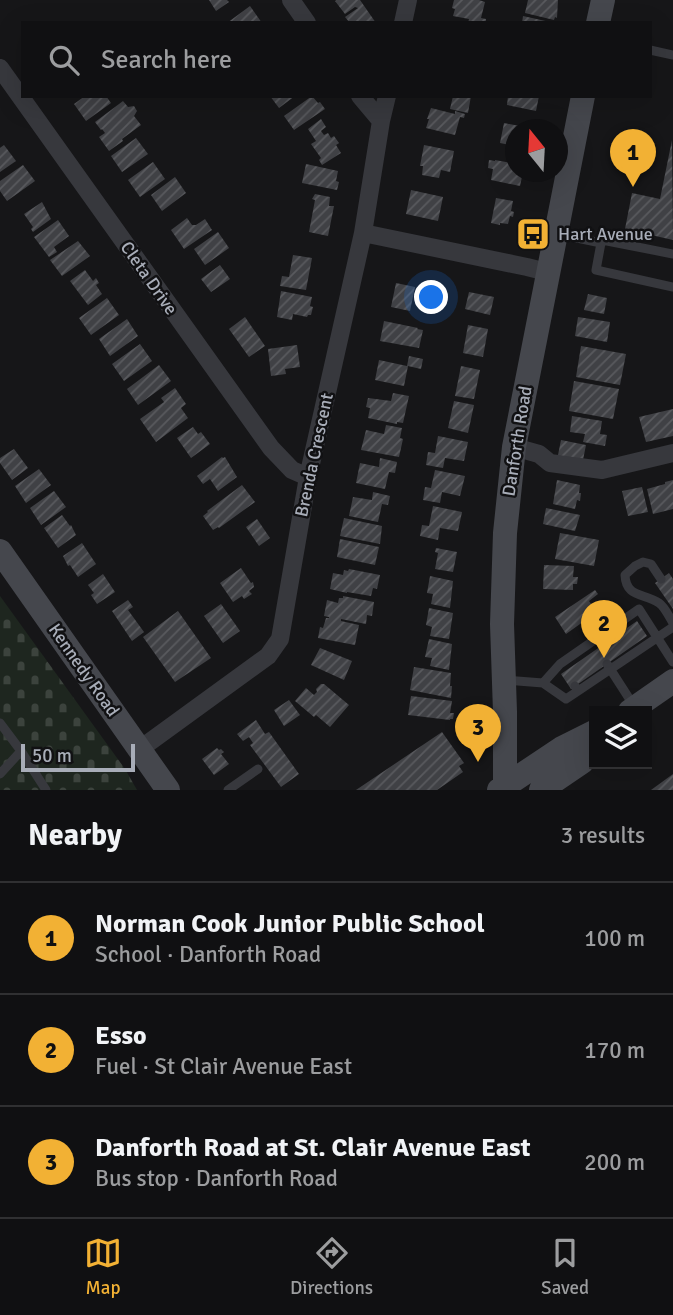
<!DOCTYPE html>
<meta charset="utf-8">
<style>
body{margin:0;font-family:Signika,sans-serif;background:#1e1e20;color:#f1f3f6}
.controls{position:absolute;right:21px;bottom:21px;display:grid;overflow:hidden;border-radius:0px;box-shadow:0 7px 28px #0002}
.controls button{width:63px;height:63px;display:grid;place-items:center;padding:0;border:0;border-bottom:2px solid #303032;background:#101012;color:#f1f3f6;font:35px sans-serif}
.compass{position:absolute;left:505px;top:119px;width:63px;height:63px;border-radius:50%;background:#101012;box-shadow:0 7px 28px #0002;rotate:342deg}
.scale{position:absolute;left:21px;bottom:18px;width:114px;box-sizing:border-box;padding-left:7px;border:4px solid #a8adb8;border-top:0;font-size:19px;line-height:24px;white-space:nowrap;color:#a8adb8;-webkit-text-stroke:5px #111113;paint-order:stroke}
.you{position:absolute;left:432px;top:298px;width:24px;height:24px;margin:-18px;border:5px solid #fff;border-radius:50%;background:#1a73e8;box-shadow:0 0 0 10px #1a73e833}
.badge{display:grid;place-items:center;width:46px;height:46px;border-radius:50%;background:#f2b134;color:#111;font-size:23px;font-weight:700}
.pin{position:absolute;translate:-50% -58px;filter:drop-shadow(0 2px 4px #0008)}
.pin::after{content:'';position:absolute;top:37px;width:24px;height:21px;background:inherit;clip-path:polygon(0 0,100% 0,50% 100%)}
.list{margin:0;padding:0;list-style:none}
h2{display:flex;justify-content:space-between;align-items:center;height:91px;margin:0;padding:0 28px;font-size:30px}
h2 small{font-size:23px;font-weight:400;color:#9c9d9f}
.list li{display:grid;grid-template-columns:46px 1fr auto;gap:21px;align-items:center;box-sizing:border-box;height:112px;padding:0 28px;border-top:2px solid #303032}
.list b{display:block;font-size:26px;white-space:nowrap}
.list p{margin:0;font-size:23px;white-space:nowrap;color:#9c9d9f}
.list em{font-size:23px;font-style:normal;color:#9c9d9f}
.icon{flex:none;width:38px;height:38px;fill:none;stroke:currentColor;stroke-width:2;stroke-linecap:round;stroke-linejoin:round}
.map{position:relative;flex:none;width:673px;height:790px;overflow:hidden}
.search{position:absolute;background:#101012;box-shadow:0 7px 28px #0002;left:21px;right:21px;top:21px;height:77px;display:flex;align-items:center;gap:18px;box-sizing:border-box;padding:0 24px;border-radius:0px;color:#9c9d9f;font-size:26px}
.sheet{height:427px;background:#101012}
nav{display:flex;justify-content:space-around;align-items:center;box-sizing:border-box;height:98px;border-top:2px solid #303032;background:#101012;font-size:19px;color:#9c9d9f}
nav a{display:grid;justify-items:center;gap:4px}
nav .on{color:#f2b134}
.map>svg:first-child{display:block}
</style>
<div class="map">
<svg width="673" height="790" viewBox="0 0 673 790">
<defs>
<pattern id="cemetery-stones" width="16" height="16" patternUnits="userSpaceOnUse" patternTransform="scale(1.75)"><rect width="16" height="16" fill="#1e261f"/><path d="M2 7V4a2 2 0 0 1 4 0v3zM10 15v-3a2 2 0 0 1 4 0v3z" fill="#3c433d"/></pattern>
<pattern id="building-hatch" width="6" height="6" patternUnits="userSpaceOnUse" patternTransform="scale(1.75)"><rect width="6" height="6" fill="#404145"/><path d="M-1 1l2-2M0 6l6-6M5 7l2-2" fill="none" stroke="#595a5e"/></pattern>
</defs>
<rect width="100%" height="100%" fill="#161618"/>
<path fill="url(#cemetery-stones)" d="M0,596L125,769L137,790H0Z"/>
<path fill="url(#building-hatch)" d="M209,0H227L229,2L216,11Z
M337,0H360L376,23H350L345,17L358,8L355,7L345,14L335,1Z
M454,0H479L485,2L481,18L486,19V23H468L469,19L453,16L455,9L452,8Z
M528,0H558L557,18L555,17L554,20L525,13Z
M250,6L262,23H227Z
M523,16L550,22V23H522Z
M85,96H106L111,103L86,121L74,104Z
M270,96H295L279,108Z
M312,96L318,103L320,102L325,109L294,130L284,116Z
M453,96H471L468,113L450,109Z
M508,96H539L536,111L507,105Z
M123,101L128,107L134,106L137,111L134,116L141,125L122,139L123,141L109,151L99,137L105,133L102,129L101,130L95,122Z
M431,108L455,114V111L465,114L464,118L460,117L455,135L426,128L429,119H427Z
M321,119L326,127L321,131L324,135L328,133L331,138L334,136L339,143L336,145L341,153L322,165L319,160L321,158L311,144L316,141L308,129Z
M504,123L530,128V130H516V146L500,143Z
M136,138L148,154L122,172L111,156Z
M672,140L673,240L625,229L632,193L660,199Z
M4,145L16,161L0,172V148Z
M424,145L454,151L450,172L441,170L439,178L422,175L423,166H420Z
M489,160L495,161V160L516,164V172H523L520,186L491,180L493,169L488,168Z
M153,162L165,179L140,197L128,180Z
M306,164L338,171L336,181L339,182L337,190L302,183Z
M23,165L35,181L7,201L0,191V181Z
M175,177L186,193L162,211L151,195Z
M411,190L443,197L438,221L406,214Z
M315,194L330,197L329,206H334L328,236L309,232L315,200L312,199Z
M496,198L513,201L511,211L514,212L513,217L510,216L508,224L500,223V225L491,223Z
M42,202L51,219L33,232L31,229L33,227L24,214Z
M187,218L192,225H196L205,219L212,230L184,249L171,230Z
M58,220L69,236L54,247L57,252L49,257L34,237Z
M218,232L229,248L205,265L194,249Z
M78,241L90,256L62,276L50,260Z
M293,255L312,258L306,290L280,286L282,276L289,277Z
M220,265L230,279L211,292L201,279Z
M85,270L93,281L96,278L99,283L96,285L102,294L88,305L70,281Z
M396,283L415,287L410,311L391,307Z
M281,291L312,297L310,306L313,307L311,315H308L307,317L293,314L292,320L277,317Z
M469,292L494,297L490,315L465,309Z
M588,294L607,298L604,314L584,310Z
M107,298L119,315L91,335L79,318Z
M245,317L265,346L249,357L229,329Z
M578,317L610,322L607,342L575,336Z
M127,319L138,336L110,356L99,339Z
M384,321L418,328L417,329L423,330L419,348L380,341Z
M468,325L488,329L483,357L463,353Z
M140,344L152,361L124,381L112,364Z
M297,345L300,367L285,369L286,374L271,376L268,349Z
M581,346L626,354L620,385L576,377Z
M409,356L423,359L421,369L408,366L404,386L375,380L379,360L407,366Z
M159,365L171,381L138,405L127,389Z
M461,366L480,370L474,399L455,396Z
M574,381L619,389L613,419L569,411Z
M175,388L186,404L181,408L188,418L156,442L140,419L164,402L161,398Z
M393,393L409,396L403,423L397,422V424L368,418L370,408L366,407L368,398L391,401Z
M454,401L474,405L468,433L448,428Z
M673,409V436L646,442L639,417Z
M572,416L602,421L600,434L607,435L605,446L583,442L585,434L570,432Z
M386,425L402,428L400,438L403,439L399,457L361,450L366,430L384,434Z
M193,427L198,434L201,432L210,444L191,458L177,438Z
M438,436L468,442L464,461L445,458L443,468L426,465L428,452L435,453Z
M561,440L586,445L582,465L557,460Z
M14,449L28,468L12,480L0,463V458Z
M222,457L223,458L225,457L237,477L218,491L210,479L203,484L197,476Z
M380,458L397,462L395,473L389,472L385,489L356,483L360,463L379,467Z
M39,469L51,485L26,503L15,486Z
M435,470L465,476L460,496L442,492L440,503L423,500L425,487L431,488Z
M557,480L580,485L579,493H581L580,501L577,500L575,509L553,504Z
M673,480V509L653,514L647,489L665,484V482Z
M242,485L255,502L219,528L218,527L213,530L203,516L208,512L207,511Z
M642,487L648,512L628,516L622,491Z
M54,491L66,507L41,525L30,508Z
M373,492L390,496L388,505L382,504L378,522L349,516L353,497L372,500Z
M433,506L462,512L458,531L440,528L438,540L420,536L422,525L429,526Z
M546,508L580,515L575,531L543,524Z
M62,515L70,526L71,525L76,535L58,548L44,528Z
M344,518L382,526L380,544L340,536Z
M257,519L270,538L259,546L246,527Z
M560,533L599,540L594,566L555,559Z
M340,539L379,547L375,565L337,557Z
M82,543L96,564L78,577L70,565L68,566L63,556Z
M436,548L457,552L453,572L435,569L438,553L435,552Z
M544,565L574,566L573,577H578L577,584H573V590L543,589Z
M241,568L251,583L253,582L254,587L249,591L252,594L244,599L242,596L233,602L220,583Z
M349,569L380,575L377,589L373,588L371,596L347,592V593L330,589L333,573L343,575L344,570L348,571Z
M669,573L673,579V609L655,583Z
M103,574L115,592L97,604L91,595L94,593L88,585Z
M430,576L453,581L450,608L431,604L433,594L427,593Z
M595,590L598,594L589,601L597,612L566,634L555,617Z
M343,596L374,602L372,616L367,615L366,624L341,619V621L359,625L355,645L318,638L320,627L323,628L326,618H329V617L324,616L327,600L338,603L339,598H343Z
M128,600L133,607L128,610L144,632L132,641L112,611Z
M221,604L240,631L223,643L204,616Z
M429,608L453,613L449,639L430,636L432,627L426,625Z
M178,611L211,658L175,682L143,637Z
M637,621L647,636L571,689L561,674Z
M429,639L452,644L449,670L430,666L432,658L425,657Z
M320,648L352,661L344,680L311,665Z
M414,667L451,673L450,686H452L451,698L410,690Z
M321,684H324L349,705L330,727L316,715L314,717L295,701L306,688L314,695L317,692L316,689Z
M411,696L452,701L450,713H454L453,719H450V720L408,715Z
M289,700L300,715L284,726L274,710Z
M256,720L265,734L269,732L299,774L281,787L250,745L253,743L249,737L243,741L237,734Z
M442,732L464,763L459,766L463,772L437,790H356Z
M217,748L219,750L221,749L224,752L221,754L229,764L214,775L202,759Z
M673,774V790H651Z"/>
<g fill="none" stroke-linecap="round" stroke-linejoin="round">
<path stroke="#37383d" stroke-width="9" d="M650,50L673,55
M558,234L601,243L602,240L673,254
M601,243L596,270L673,287
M661,579L651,564L643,562L635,566L625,575C626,598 644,593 659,603C665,607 669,617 673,623
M607,664L634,706
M506,680L543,683L560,664L639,609L673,662
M543,683L566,699L578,691
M575,686L578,691L673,627
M0,723L21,751L46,790
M0,774L21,751
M228,790L258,769"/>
<path stroke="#37383d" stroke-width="18" d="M291,0L307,23
M403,23L408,0
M0,68L271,448L292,470L308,477
M360,96L381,121
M363,233L527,267L547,272
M514,447L539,454L550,463L602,470L673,453
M140,749L268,656L280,639L308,477L363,233L381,121L387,96"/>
<path stroke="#45474d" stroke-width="24" d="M598,23L603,0
M0,551L168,790
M630,711L673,681
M499,790L562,748L594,732
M505,790V712L502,624L505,533L514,447L583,96
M541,790L582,762L594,745"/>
</g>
<defs>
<symbol id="bus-square" viewBox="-11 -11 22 22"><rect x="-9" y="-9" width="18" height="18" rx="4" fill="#f2b134" stroke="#111113"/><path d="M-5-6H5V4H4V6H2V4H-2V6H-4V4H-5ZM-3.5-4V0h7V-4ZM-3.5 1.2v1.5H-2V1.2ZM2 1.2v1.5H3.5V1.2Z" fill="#111"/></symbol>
</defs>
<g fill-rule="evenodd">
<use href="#bus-square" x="514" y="215" width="38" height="38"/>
</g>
<g text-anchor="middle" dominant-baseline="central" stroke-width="5" stroke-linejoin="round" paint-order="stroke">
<g font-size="18" fill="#a8adb8" stroke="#111113" text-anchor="start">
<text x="558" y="234">Hart Avenue</text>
</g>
<g font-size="18" fill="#a8adb8" stroke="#111113">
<text transform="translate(149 278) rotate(55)">Cleta Drive</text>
<text transform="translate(517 441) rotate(-81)">Danforth Road</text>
<text transform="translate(314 455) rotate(-78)">Brenda Crescent</text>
<text transform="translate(84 670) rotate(55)">Kennedy Road</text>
</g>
</g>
</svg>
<div class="controls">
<button><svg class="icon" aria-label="layers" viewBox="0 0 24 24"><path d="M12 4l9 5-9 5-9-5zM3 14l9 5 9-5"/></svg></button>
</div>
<svg class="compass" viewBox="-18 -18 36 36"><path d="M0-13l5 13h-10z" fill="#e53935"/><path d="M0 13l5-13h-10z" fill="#9c9d9f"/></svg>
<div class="scale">50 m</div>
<div class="you"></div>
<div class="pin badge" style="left:633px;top:187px">1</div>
<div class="pin badge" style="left:604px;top:658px">2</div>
<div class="pin badge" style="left:478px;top:762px">3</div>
<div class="search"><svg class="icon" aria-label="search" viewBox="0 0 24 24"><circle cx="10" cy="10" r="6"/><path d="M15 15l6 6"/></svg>Search here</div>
</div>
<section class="sheet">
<h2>Nearby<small>3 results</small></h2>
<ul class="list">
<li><span class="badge">1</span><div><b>Norman Cook Junior Public School</b><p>School · Danforth Road</p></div><em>100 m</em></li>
<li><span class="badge">2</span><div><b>Esso</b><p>Fuel · St Clair Avenue East</p></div><em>170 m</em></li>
<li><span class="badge">3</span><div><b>Danforth Road at St. Clair Avenue East</b><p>Bus stop · Danforth Road</p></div><em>200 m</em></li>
</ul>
</section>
<nav>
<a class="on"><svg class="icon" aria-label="map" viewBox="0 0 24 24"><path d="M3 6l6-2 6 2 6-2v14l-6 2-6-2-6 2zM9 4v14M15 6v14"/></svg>Map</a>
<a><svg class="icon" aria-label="directions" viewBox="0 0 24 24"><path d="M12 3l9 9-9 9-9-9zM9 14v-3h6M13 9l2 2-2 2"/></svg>Directions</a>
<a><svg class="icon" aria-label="saved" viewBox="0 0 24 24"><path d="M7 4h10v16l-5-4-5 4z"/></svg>Saved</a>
</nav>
